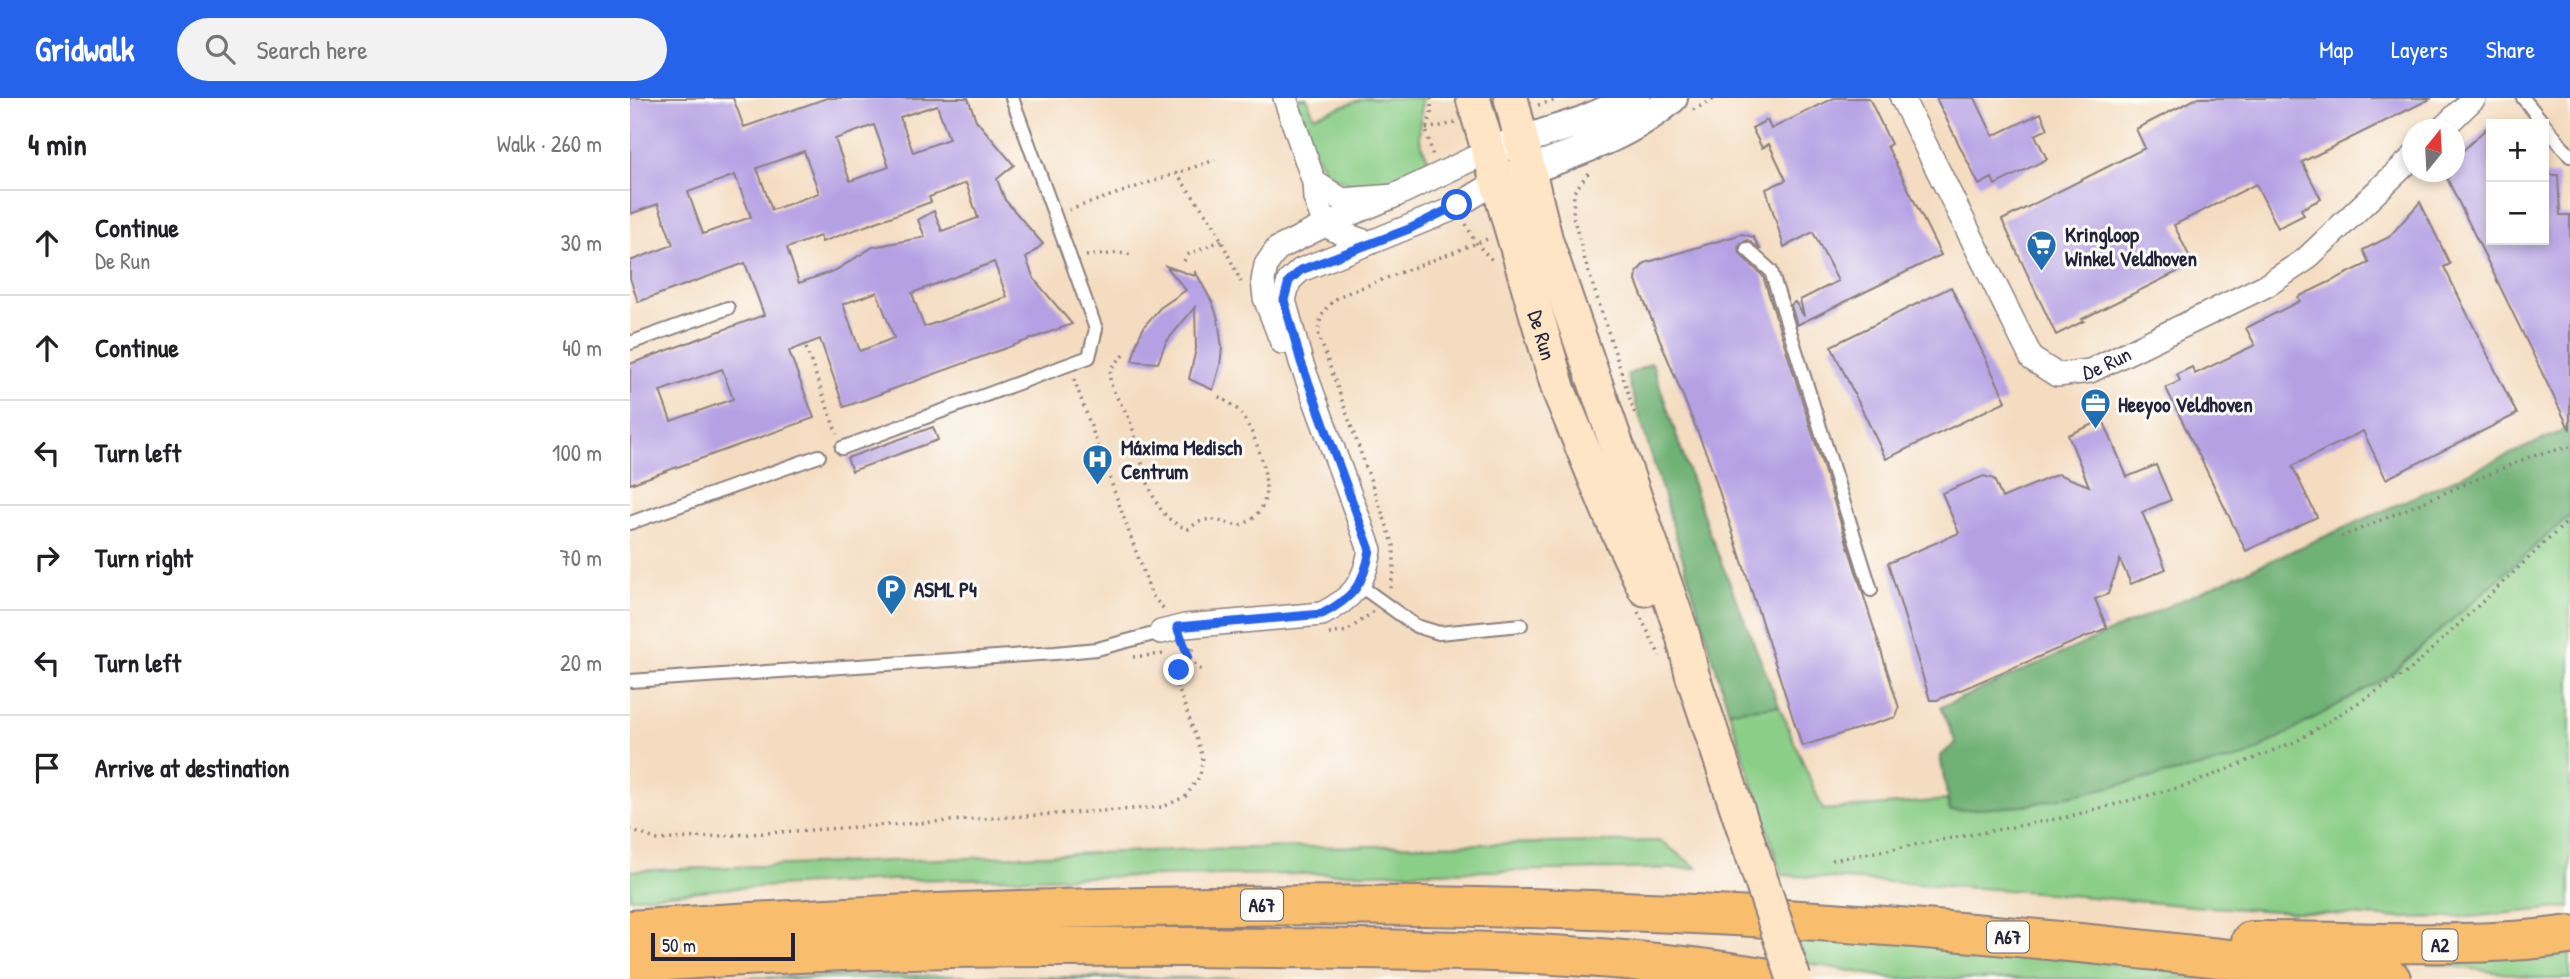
<!DOCTYPE html>
<meta charset="utf-8">
<style>
body{margin:0;font-family:"Patrick Hand",sans-serif;background:#f2f2f2;color:#202124}
.controls{position:absolute;right:21px;top:21px;display:grid;overflow:hidden;border-radius:0px;box-shadow:0 4px 10px #0003}
.controls button{width:63px;height:63px;display:grid;place-items:center;padding:0;border:0;border-bottom:2px solid #e0e0e0;background:#fff;color:#202124;font:35px sans-serif}
.compass{position:absolute;left:1772px;top:21px;width:63px;height:63px;border-radius:50%;background:#fff;box-shadow:0 4px 10px #0003;rotate:18deg}
.scale{position:absolute;left:21px;bottom:18px;width:144px;box-sizing:border-box;padding-left:7px;border:4px solid #22223b;border-top:0;font-size:19px;line-height:24px;white-space:nowrap;color:#22223b;-webkit-text-stroke:5px #fdfcf7;paint-order:stroke}
.stop{position:absolute;width:21px;height:21px;margin:-16px;border:5px solid #2563eb;border-radius:50%;background:#fff}
.stop.end{background:#2563eb;border-color:#fff;box-shadow:0 2px 7px #0008}
.list{margin:0;padding:0;list-style:none}
h2{display:flex;justify-content:space-between;align-items:center;height:91px;margin:0;padding:0 28px;font-size:30px}
h2 small{font-size:23px;font-weight:400;color:#757577}
.list li{display:grid;grid-template-columns:46px 1fr auto;gap:21px;align-items:center;box-sizing:border-box;height:105px;padding:0 28px;border-top:2px solid #e0e0e0}
.list b{display:block;font-size:26px;white-space:nowrap}
.list p{margin:0;font-size:23px;white-space:nowrap;color:#757577}
.list em{font-size:23px;font-style:normal;color:#757577}
.icon{flex:none;width:38px;height:38px;fill:none;stroke:currentColor;stroke-width:2;stroke-linecap:round;stroke-linejoin:round}
.map{position:relative;flex:none;width:1940px;height:881px;overflow:hidden}
header{display:flex;align-items:center;gap:42px;box-sizing:border-box;height:98px;padding:0 35px;background:#2563eb;color:#fff}
header strong{font-size:33px}
nav{display:flex;gap:38px;margin-inline-start:auto;font-size:24px}
.search{width:490px;height:63px;background:#f2f2f2;display:flex;align-items:center;gap:18px;box-sizing:border-box;padding:0 24px;border-radius:38px;color:#757577;font-size:26px}
main{display:flex}
aside{flex:1;background:#fff}
.map>svg:first-child{display:block}
</style>
<header>
<strong>Gridwalk</strong>
<div class="search"><svg class="icon" aria-label="search" viewBox="0 0 24 24"><circle cx="10" cy="10" r="6"/><path d="M15 15l6 6"/></svg>Search here</div>
<nav><a>Map</a><a>Layers</a><a>Share</a></nav>
</header>
<main>
<aside>
<h2>4 min<small>Walk · 260 m</small></h2>
<ul class="list">
<li><svg class="icon" aria-label="ahead" viewBox="0 0 24 24"><path d="M12 20V5M6 11l6-6 6 6"/></svg><div><b>Continue</b><p>De Run</p></div><em>30 m</em></li>
<li><svg class="icon" aria-label="ahead" viewBox="0 0 24 24"><path d="M12 20V5M6 11l6-6 6 6"/></svg><div><b>Continue</b></div><em>40 m</em></li>
<li><svg class="icon" aria-label="left" viewBox="0 0 24 24"><path d="M17 20v-9H6M10 6l-5 5 5 5"/></svg><div><b>Turn left</b></div><em>100 m</em></li>
<li><svg class="icon" aria-label="right" viewBox="0 0 24 24"><path d="M7 20v-9h11M14 6l5 5-5 5"/></svg><div><b>Turn right</b></div><em>70 m</em></li>
<li><svg class="icon" aria-label="left" viewBox="0 0 24 24"><path d="M17 20v-9H6M10 6l-5 5 5 5"/></svg><div><b>Turn left</b></div><em>20 m</em></li>
<li><svg class="icon" aria-label="arrive" viewBox="0 0 24 24"><path d="M6 21V4h12l-3 4 3 4H6"/></svg><div><b>Arrive at destination</b></div></li>
</ul>
</aside>
<div class="map">
<svg width="1940" height="881" viewBox="0 0 1940 881">
<rect width="100%" height="100%" fill="#fdfcf7"/>
<filter id="ink" filterUnits="userSpaceOnUse"><feTurbulence type="fractalNoise" baseFrequency=".0143" numOctaves="2"/><feDisplacementMap in="SourceGraphic" scale="14" xChannelSelector="R" yChannelSelector="G"/><feConvolveMatrix kernelMatrix="1 2 1 2 8 2 1 2 1" color-interpolation-filters="sRGB"/></filter>
<filter id="wash" filterUnits="userSpaceOnUse"><feTurbulence type="fractalNoise" baseFrequency=".00686" numOctaves="4" result="noise"/><feDisplacementMap in="SourceGraphic" scale="28" xChannelSelector="R" yChannelSelector="G"/><feGaussianBlur stdDeviation="1.57" result="paint"/><feColorMatrix in="noise" values="0 0 0 0 0 0 0 0 0 0 0 0 0 0 0 0 0 1.4 0 .05"/><feComposite in="paint" operator="in"/></filter>
<g filter="url(#wash)">
<rect width="100%" height="100%" fill="#f4dcc0"/>
<path fill="#8bce87" stroke="#567861" stroke-width="2" d="M665,0H677L684,18L735,0H792L789,39L800,67L767,83L730,92L697,75L681,48Z
M1940,417V809L1839,819L1770,820L1561,808L1393,793L1152,777L1099,613L1149,608L1193,712L1317,702L1320,713L1759,578Z
M1031,743L1067,770L260,782L91,791L0,800V773L570,751Z
M1167,838L1272,843L1628,881H1265L1177,865Z
M1940,853V881H1915L1799,865L1800,861Z
M211,877L630,881H99Z"/>
<path fill="#70b174" stroke="#496a58" stroke-width="2" d="M1022,265L1079,434L1149,608L1099,613L997,277Z
M1940,327V417L1759,578L1615,659L1394,708L1320,713L1310,658L1326,645L1311,609L1930,334Z"/>
<g id="blocks">
<path fill="#b5a0e4" fill-rule="evenodd" d="M0,0H103L114,29L197,0H338L346,22L384,67L367,81L375,102L413,146L396,160L404,181L442,226L214,309L190,241L159,253L184,320L0,386V266L134,217L115,165L8,204L0,180V163L43,147L28,106L0,116ZM307,7L319,41L283,54L270,19ZM244,27L259,69L220,83L205,41ZM174,53L189,95L142,112L127,70ZM105,77L121,119L73,136L58,94ZM336,85L348,120L312,133L304,113L288,122L295,139L243,149L206,172L169,185L157,150L190,138L192,144L301,104L299,99ZM364,164L377,199L294,229L282,195ZM247,194L264,240L230,253L213,206ZM92,271L103,301L41,323L30,293Z
M1204,0H1239L1261,46L1257,48L1311,157L1167,227L1161,207L1165,204L1174,218L1170,202L1208,183L1183,134L1154,149L1136,91L1156,82L1139,46L1132,50L1122,30L1137,22L1141,31Z
M1306,0H1345L1363,38L1411,15L1418,31L1405,37L1417,61L1365,87L1362,80L1349,87Z
M1567,0H1802L1672,64L1691,101L1671,111L1674,117L1648,130L1626,86L1544,127L1563,166L1452,221L1454,223L1426,237L1372,122L1515,50L1506,31Z
M1861,26V142H1914V77H1928L1930,117H1940V332L1814,74H1824V61Z
M1790,104L1820,166L1814,169L1887,316L1756,381L1733,333L1662,368L1687,419L1616,453L1536,290L1550,283L1547,276L1562,269L1565,276L1625,247L1616,230L1670,203L1668,199L1739,165L1733,152L1759,139Z
M1112,136L1123,139L1131,152L1118,142L1111,145L1108,150L1111,157L1133,178L1269,610L1266,619L1172,648L1079,362L1006,183L1007,174L1015,165Z
M536,168L565,178V173L583,206L588,221L592,250L590,267L583,292L559,281L566,251L565,209L536,244L528,265L502,263L508,241L515,227L530,210L556,192Z
M1321,189L1376,303L1256,361L1201,248Z
M1473,322L1497,379L1526,367L1541,402L1512,414L1536,471L1501,486L1490,462L1478,496L1465,501L1477,530L1307,602H1300L1258,465L1329,435L1312,395L1354,378L1364,381L1372,400L1428,376L1459,388L1438,337Z
M303,329L308,342L222,373L217,360Z"/>
</g>
</g>
<g filter="url(#ink)">
<use href="#blocks" fill-opacity="0" stroke="#8b7f7e" stroke-width="2"/>
<g fill="none" stroke-linecap="round" stroke-linejoin="round">
<defs>
<path id="service" d="M1893,0L1940,58
M1117,151L1141,173L1241,492
M0,245L98,210
M212,350L459,259L466,231L382,0
M0,425L189,358
M729,487L786,528L809,535L891,527
M0,583L425,555L467,551L531,534"/>
<g id="minor">
<path d="M655,0L684,84L685,100L695,127L711,135L739,145L820,112L868,83"/>
<path id="s1" d="M1272,0L1402,261L1427,277L1460,273L1637,187L1675,162L1783,59"/>
<path d="M1811,32L1844,0"/>
<path d="M684,84L712,102L764,98L859,53"/>
<path d="M652,244L635,200L633,183L636,167L647,151L695,127L764,98"/>
<path d="M531,534L555,528L692,516C723,500 734,486 740,452L671,264L654,202L659,183L671,172L739,145"/>
</g>
<path id="tertiary" d="M859,53L952,23L1006,0
M879,79C935,58 997,41 1043,0"/>
<g id="secondary">
<path id="s2" d="M843,0L929,293L982,421L1015,491"/>
<path d="M881,0L916,143L1053,538L1062,576L1120,749"/>
</g>
<path id="motorway" d="M0,832C309,810 620,802 930,811C1208,818 1485,845 1761,881
M1621,843C1728,842 1834,852 1940,837
M0,866C214,848 430,847 644,850C811,852 979,852 1144,881"/>
</defs>
<use href="#service" stroke="#8b7f7e" stroke-width="16"/>
<use href="#minor" stroke="#8b7f7e" stroke-width="26"/>
<use href="#tertiary" stroke="#8b7f7e" stroke-width="32"/>
<use href="#secondary" stroke="#8b7f7e" stroke-width="37"/>
<use href="#motorway" stroke="#8b7f7e" stroke-width="42"/>
<path stroke="#8b7f7e" stroke-width="3.5" stroke-dasharray="2 5" stroke-linecap="butt" d="M801,0V16L796,31L803,59
M908,7L926,2
M1063,12L1086,0
M796,31L825,25
M546,75L584,127L611,184
M958,75L944,94L943,118L956,166L1006,319
M439,112L585,62
M836,126L845,144L862,162
M456,158L490,155L503,157
M554,163L559,156L593,142
M176,250L207,336
M494,257C488,264 479,269 480,279C480,294 495,309 500,323C513,357 516,421 559,431C589,404 603,448 630,412C646,390 626,336 611,316C605,307 595,302 585,297
M444,281L522,498L536,513
M1711,439L1904,357L1940,349
M760,490L764,474V448L688,235C690,216 695,209 710,198L860,140
M1008,514L1030,558
M699,536L717,533L743,514
M555,547L561,562L573,574
M503,559L533,556
M0,732L28,742L533,709L556,698L570,678L573,659L546,584L549,572L565,547
M1202,762L1437,719L1558,687L1667,643L1779,573L1940,421"/>
<use href="#service" stroke="#fff" stroke-width="12"/>
<use href="#minor" stroke="#fff" stroke-width="23"/>
<use href="#tertiary" stroke="#fff" stroke-width="28"/>
<use href="#secondary" stroke="#fde5c5" stroke-width="33"/>
<use href="#motorway" stroke="#f9be6d" stroke-width="38"/>
<defs>
<path id="secondary-bridge" d="M1120,749L1164,881"/>
</defs>
<use href="#secondary-bridge" stroke="#8b7f7e" stroke-width="37" stroke-linecap="butt"/>
<use href="#secondary-bridge" stroke="#fde5c5" stroke-width="33"/>
</g>
</g>
<g fill="none" stroke-linecap="round" stroke-linejoin="round" filter="url(#ink)">
<path stroke="#2563eb" stroke-width="9" d="M549,572L558,557L547,529L692,516C723,500 734,486 740,452L671,264L654,202L659,183L671,172L779,131L827,107"/>
</g>
<defs>
<symbol id="supermarket-pin" viewBox="-11 -11 22 30"><path d="M0 17L-7.5 6A9.5 9.5 0 1 1 7.5 6Z" fill="#1f6fb2" stroke="#fdfcf7"/><path d="M-6-5.5h2.5l.6 2H6L4.5 2H-2.5L-4.4-4H-6ZM-1.5 3.2a1.3 1.3 0 1 0 .1 0ZM3 3.2a1.3 1.3 0 1 0 .1 0Z" fill="#fff"/></symbol>
<symbol id="office-pin" viewBox="-11 -11 22 30"><path d="M0 17L-7.5 6A9.5 9.5 0 1 1 7.5 6Z" fill="#1f6fb2" stroke="#fdfcf7"/><path d="M-6-3h4V-5.5h4V-3h4V5H-6ZM-1-4.5V-3h2v-1.5ZM-6 0V1H6V0Z" fill="#fff"/></symbol>
<symbol id="hospital-pin" viewBox="-11 -11 22 30"><path d="M0 17L-7.5 6A9.5 9.5 0 1 1 7.5 6Z" fill="#1f6fb2" stroke="#fdfcf7"/><path d="M-5-5h3v3.5h4V-5h3V5h-3V1.5h-4V5h-3Z" fill="#fff"/></symbol>
<symbol id="parking-pin" viewBox="-11 -11 22 30"><path d="M0 17L-7.5 6A9.5 9.5 0 1 1 7.5 6Z" fill="#1f6fb2" stroke="#fdfcf7"/><path d="M-3.5-5.5H1a3.5 3.5 0 0 1 0 7H-1V5.5H-3.5ZM-1-3.4V-.6H.8a1.4 1.4 0 0 0 0-2.8Z" fill="#fff"/></symbol>
</defs>
<g fill-rule="evenodd">
<use href="#supermarket-pin" x="1394" y="130" width="35" height="47"/>
<use href="#office-pin" x="1448" y="288" width="35" height="47"/>
<use href="#hospital-pin" x="450" y="344" width="35" height="47"/>
<use href="#parking-pin" x="244" y="474" width="35" height="47"/>
</g>
<g text-anchor="middle" dominant-baseline="central" stroke-width="6" stroke-linejoin="round" paint-order="stroke">
<g fill="#fdfcf7" stroke="#646373" stroke-width="2">
<rect x="611" y="791.5" width="42" height="31" rx="5"/>
<rect x="1357" y="823.5" width="42" height="31" rx="5"/>
<rect x="1792.5" y="831.5" width="35" height="31" rx="5"/>
</g>
<g font-size="19" font-weight="bold" fill="#22223b">
<text x="632" y="807">A67</text>
<text x="1378" y="839">A67</text>
<text x="1810" y="847">A2</text>
</g>
<g font-size="21" font-weight="bold" fill="#22223b" stroke="#fdfcf7" text-anchor="start">
<text x="1435" y="136">Kringloop<tspan x="1435" dy="24">Winkel Veldhoven</tspan></text>
<text x="1488" y="306">Heeyoo Veldhoven</text>
<text x="491" y="349">Máxima Medisch<tspan x="491" dy="24">Centrum</tspan></text>
<text x="284" y="491">ASML P4</text>
</g>
<g font-size="21" fill="#22223b" stroke="#fdfcf7">
<text stroke="none"><textPath href="#s2" startOffset="247">De Run</textPath></text>
<text stroke="none"><textPath href="#s1" startOffset="373">De Run</textPath></text>
</g>
</g>
</svg>
<div class="controls">
<button>+</button>
<button>−</button>
</div>
<svg class="compass" viewBox="-18 -18 36 36"><path d="M0-13l5 13h-10z" fill="#e53935"/><path d="M0 13l5-13h-10z" fill="#757577"/></svg>
<div class="scale">50 m</div>
<div class="stop" style="left:827px;top:107px"></div>
<div class="stop end" style="left:549px;top:572px"></div>
</div>
</main>
